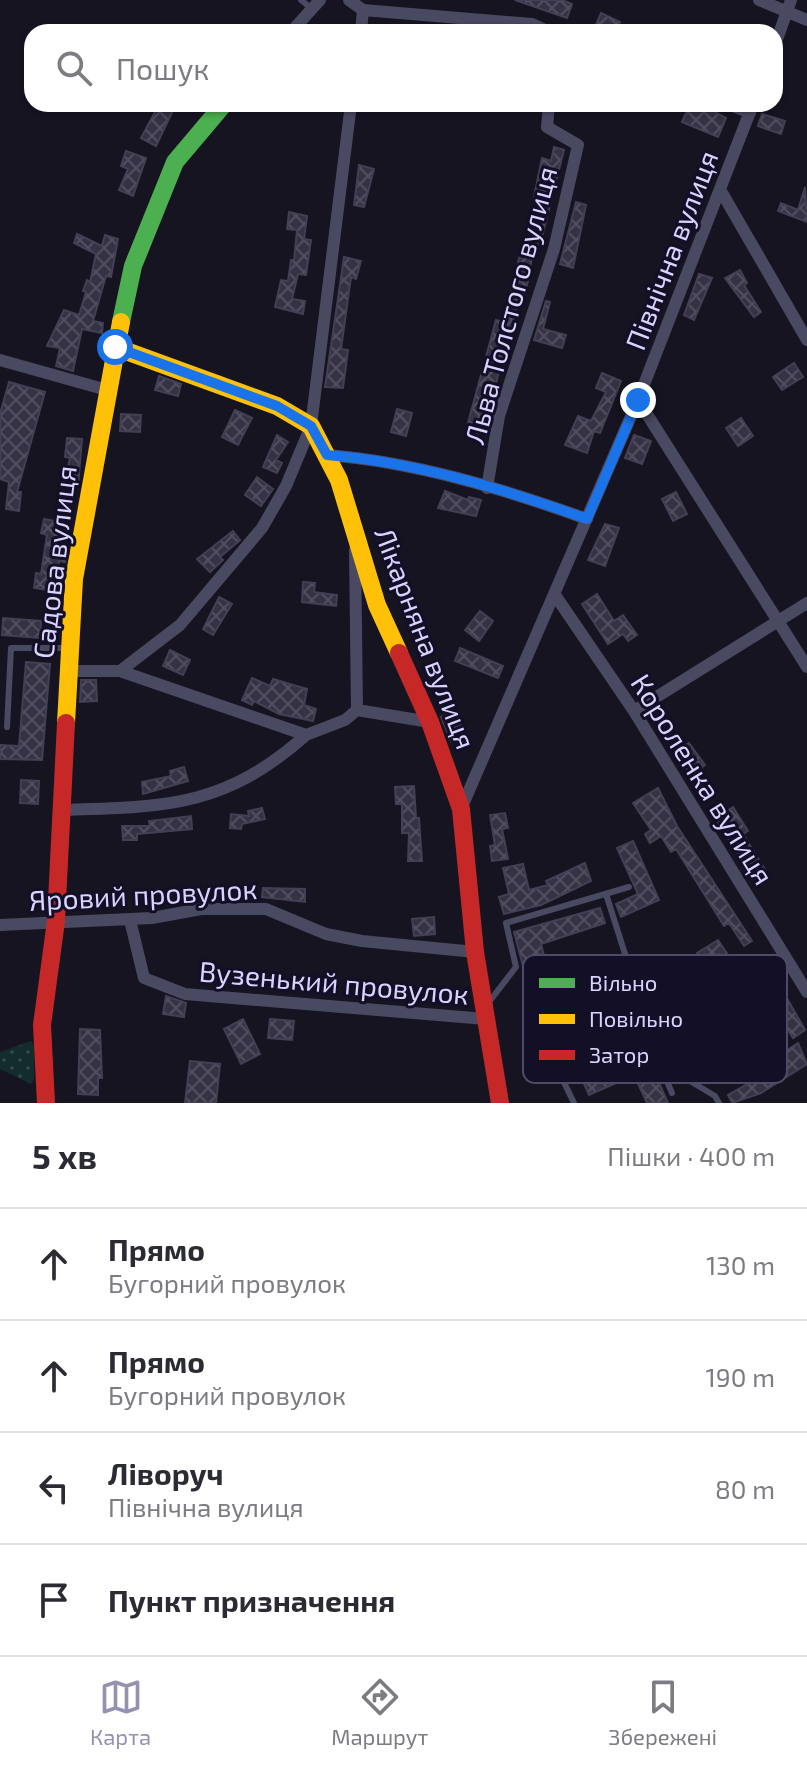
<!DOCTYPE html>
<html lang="uk">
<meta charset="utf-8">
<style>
body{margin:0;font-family:"Exo 2",sans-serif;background:#f2f2f3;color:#2b2b33}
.stop{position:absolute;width:24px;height:24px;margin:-18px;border:6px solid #1a73e8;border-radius:50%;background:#fff}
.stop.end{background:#1a73e8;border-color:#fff;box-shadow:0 2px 8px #0008}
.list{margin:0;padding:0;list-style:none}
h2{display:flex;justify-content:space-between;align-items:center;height:104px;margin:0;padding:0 32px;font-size:34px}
h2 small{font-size:26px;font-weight:400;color:#7c7c81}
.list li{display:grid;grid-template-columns:52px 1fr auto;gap:24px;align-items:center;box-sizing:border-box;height:112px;padding:0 32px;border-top:2px solid #e1e1e2}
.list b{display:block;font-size:30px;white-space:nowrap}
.list p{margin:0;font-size:26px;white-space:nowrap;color:#7c7c81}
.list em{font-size:26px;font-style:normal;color:#7c7c81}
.icon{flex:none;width:44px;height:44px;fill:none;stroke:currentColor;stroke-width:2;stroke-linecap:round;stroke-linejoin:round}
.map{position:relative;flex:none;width:807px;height:1103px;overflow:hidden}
.search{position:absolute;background:#fff;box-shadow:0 2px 6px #0004;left:24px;right:24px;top:24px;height:88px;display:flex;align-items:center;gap:20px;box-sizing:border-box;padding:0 28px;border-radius:24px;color:#7c7c81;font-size:30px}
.sheet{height:552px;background:#fff}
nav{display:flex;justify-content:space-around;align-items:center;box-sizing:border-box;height:112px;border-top:2px solid #e1e1e2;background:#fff;font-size:22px;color:#7c7c81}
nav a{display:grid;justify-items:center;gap:4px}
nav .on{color:#9591b1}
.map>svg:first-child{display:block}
</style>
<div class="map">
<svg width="807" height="1103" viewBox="0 0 807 1103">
<defs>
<pattern id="grass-dots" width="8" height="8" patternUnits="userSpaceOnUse" patternTransform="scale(2)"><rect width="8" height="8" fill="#132c2d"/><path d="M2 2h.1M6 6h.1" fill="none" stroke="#354a4c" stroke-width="1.8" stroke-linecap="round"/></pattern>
<pattern id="building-cross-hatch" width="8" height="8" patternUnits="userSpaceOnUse" patternTransform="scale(2)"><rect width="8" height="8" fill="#343243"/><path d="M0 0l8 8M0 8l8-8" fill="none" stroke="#514f5f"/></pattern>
</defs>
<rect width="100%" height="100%" fill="#161421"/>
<path fill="url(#grass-dots)" d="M31,1041L34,1046V1079L31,1084L0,1069V1052Z"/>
<path fill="url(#building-cross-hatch)" stroke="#433f54" stroke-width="2" d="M515,0H562L572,4L567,18Z
M601,13L620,22L616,32L594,29Z
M143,104H168L174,108L156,146L141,138L155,112Z
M690,104H700L726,118L718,137L682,122Z
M762,114L785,121L781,134L758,126Z
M554,147L564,150L540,245L529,242L538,198L534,197L542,158L551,161Z
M126,151L146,158L133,196L119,190L128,169L121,166Z
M359,165L374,169L364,207L354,205Z
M805,187L807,222L778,211L781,203L798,210Z
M576,202L586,205L573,268L560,264Z
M289,212L307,216L304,239L311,240L306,275L298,274L292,299L305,301L303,314L275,307L281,280L288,281L291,260H294L297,230L287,229Z
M77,234L102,246L105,235L118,239L111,277L106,276L93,321L103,323L102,333L82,329L73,371L56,366L60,348L47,346L64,310L79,315L86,292L83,291L87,280L90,282L96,254L74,243Z
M520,254L532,257L528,281L524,296L520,295L490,405L486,404L478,434L466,430L496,320L504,322Z
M344,257L361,261L356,279L351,277L341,349L348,350L343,388L325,387Z
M740,270L747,283L744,285L761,312L754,317L725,278Z
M699,274L712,278L694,320L684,315Z
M546,301L550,302L543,329L566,335L562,348L534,340Z
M794,363L803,377L782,390L773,377Z
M602,373L621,381L600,433L594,431L587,453L565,445L578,416L591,421L606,392L596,388Z
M159,376L181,384L178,396L155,390Z
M9,382L45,392L17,492H21L19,511L6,509L9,482L0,479V414Z
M397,409L412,413L406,436L391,432Z
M235,410L252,418L238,445L222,437Z
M121,414L141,415L140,432L120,431Z
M741,418L753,436L738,446L726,428Z
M277,435L288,442L276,460L282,463L277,473L263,467Z
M634,435L651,441L642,464L625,458Z
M67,438L82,439L78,486L64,483L70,458L65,457Z
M257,477L273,489L261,506L245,495Z
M445,491L468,500L469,497L481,500L476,516L438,508Z
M676,492L687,514L673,521L662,499Z
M44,519L67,523L62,547H67L65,562L59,561L55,591L34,588L36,573L41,574L47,535L41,533Z
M605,524L619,528L605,566L588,560Z
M233,531L240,540L220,557L223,560L210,572L197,559Z
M303,582L315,583L314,592L337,595L336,606L302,602Z
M597,594L614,621L623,615L637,635L628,641L623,634L608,644L582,604Z
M219,597L232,604L213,635L203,629Z
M480,611L493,621L479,641L465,630Z
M3,618L41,621L40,638L2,635Z
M460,648L503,666L498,678L455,661Z
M170,650L190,660L183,675L163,666Z
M26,662L50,664L42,760L0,759V745L19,746Z
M252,678L270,686L273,679L307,689L304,705L316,709L313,721L279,714L254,701L252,705L242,700Z
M81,680H96L97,701L80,702Z
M455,711L465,735L451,741L441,717Z
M689,743L705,765L691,775L676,753Z
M184,767L188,781L143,794L142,782L171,776L170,771Z
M21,780L39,781L38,804L20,803Z
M414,786L416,818H419L422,861H408L409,833H402V804H396L395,787Z
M658,788L677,826L752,941L744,946L729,923L724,926L676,849L671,852L661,836L650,843L645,834L651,830L633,803Z
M733,807L748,831L743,834L766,871L754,878L715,818Z
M262,808L265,819L242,824L241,829L230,828L231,814L249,816L248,811Z
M505,813L508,828L502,829L508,859L492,861L490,846L495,845L490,815Z
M191,816L192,829L137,834V840H123L122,826H150L149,821Z
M633,841L659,900L621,917L616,904L638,894L617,848Z
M585,863L591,881L541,905L504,914L499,897L509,894L503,868L523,864L529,890L548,885L546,881Z
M263,888L305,889V902L262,897Z
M600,908L605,923L541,944L551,983L529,989L514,932Z
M434,917L435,934L414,936L412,919Z
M718,940L732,961L711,975L697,953Z
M166,996L186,1003L184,1017L163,1014Z
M788,1000L805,1030L793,1038L775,1009Z
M243,1019L260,1054L241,1064L224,1029Z
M270,1019L294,1021L292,1040L268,1038Z
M80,1029L100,1030L102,1078H98V1095L78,1094Z
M635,1037H639L668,1103H647L634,1075L589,1095L567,1046L584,1040L597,1069L626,1056L621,1043Z
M798,1043L807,1064L761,1093L732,1103L728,1095L773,1070L769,1062Z
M190,1061L220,1064L216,1103H185Z"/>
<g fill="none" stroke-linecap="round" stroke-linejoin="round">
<path stroke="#44505f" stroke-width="2" stroke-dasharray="4 6" stroke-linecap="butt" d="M640,984L680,971L689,974L695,993L675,1028"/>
<path stroke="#4a4962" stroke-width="6" d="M301,0L312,9
M7,727L11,648H66
M606,894L632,976L623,1029
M489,1002L516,967L506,923L629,887
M671,1037L690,1081L715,1096L719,1103
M574,1103L547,1047L600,1027L646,1032L672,1093"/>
<path stroke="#4a4962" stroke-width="12" d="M349,0L363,10L532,24L549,32
M759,0L807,20
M291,32L320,0
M361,32L363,10
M775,45L791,0
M728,104L750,113
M721,191L807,340
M0,360L107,390
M638,400L807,667
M327,455C415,462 504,489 587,519
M487,488L499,416L554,249L578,145L547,127L549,104
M355,550L357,710
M555,595L634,711L807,992
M68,671H120L180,625L262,528L286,486L311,426L351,104
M120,671L306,735L345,720L357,710L430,722
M634,711L807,603
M461,809L638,400L753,104
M60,810C164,807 224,808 306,735
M130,920L144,978L185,994L486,1019
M0,925L152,918L201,909H266L326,934L362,941L475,952"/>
<path stroke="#4caf50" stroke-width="18" d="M121,322L133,266L175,162L224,104"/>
<path stroke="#ffc107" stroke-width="18" d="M115,347L277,406L311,426L339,480L377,605L399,653
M66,723L74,579L121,322"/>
<path stroke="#c62828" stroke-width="18" d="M399,653L430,722L461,809L475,952L500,1103
M46,1103L42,1025L56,921L66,723"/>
</g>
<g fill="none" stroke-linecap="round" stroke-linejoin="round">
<path stroke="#1a73e8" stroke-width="10" d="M115,347L277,406L311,426L327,455C415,462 504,489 587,519L638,400"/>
</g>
<g text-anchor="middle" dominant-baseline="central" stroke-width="6" stroke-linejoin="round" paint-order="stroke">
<g font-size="28" fill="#d9d4ff" stroke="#130f26">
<text transform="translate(671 250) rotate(-69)">Північна вулиця</text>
<text transform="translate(510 305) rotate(-75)">Льва Толстого вулиця</text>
<text transform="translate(54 562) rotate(-83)">Садова вулиця</text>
<text transform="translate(426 638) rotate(69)">Лікарняна вулиця</text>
<text transform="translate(703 779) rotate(58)">Короленка вулиця</text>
<text transform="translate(143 894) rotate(-3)">Яровий провулок</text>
<text transform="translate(334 982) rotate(5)">Вузенький провулок</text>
</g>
</g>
<rect x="523" y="955" width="264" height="128" rx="12" fill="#130f26" stroke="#4e4a67" stroke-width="2"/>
<rect x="539" y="978" width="36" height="10" fill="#4caf50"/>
<rect x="539" y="1014" width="36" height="10" fill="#ffc107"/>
<rect x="539" y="1050" width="36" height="10" fill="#c62828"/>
<g font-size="22" fill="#d9d4ff">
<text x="589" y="991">Вільно</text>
<text x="589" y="1027">Повільно</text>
<text x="589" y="1063">Затор</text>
</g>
</svg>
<div class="stop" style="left:115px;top:347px"></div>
<div class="stop end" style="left:638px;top:400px"></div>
<div class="search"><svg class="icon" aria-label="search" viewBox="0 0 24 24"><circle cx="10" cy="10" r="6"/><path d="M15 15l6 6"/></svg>Пошук</div>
</div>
<section class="sheet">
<h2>5 хв<small>Пішки · 400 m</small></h2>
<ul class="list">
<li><svg class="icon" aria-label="ahead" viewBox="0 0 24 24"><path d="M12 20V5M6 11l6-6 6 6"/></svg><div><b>Прямо</b><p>Бугорний провулок</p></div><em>130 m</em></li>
<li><svg class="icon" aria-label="ahead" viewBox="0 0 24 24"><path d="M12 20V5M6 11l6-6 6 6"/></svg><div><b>Прямо</b><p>Бугорний провулок</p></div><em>190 m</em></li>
<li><svg class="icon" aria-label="left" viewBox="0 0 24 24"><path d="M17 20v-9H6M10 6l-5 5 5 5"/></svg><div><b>Ліворуч</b><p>Північна вулиця</p></div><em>80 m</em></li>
<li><svg class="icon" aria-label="arrive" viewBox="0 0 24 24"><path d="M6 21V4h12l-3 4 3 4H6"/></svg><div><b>Пункт призначення</b></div></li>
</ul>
</section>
<nav>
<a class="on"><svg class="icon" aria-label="map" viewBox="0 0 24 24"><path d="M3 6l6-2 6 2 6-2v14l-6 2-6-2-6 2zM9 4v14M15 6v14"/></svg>Карта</a>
<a><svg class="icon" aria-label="directions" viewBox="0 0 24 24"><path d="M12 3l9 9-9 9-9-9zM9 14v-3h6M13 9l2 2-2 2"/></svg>Маршрут</a>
<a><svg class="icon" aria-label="saved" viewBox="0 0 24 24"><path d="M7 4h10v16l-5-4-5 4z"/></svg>Збережені</a>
</nav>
